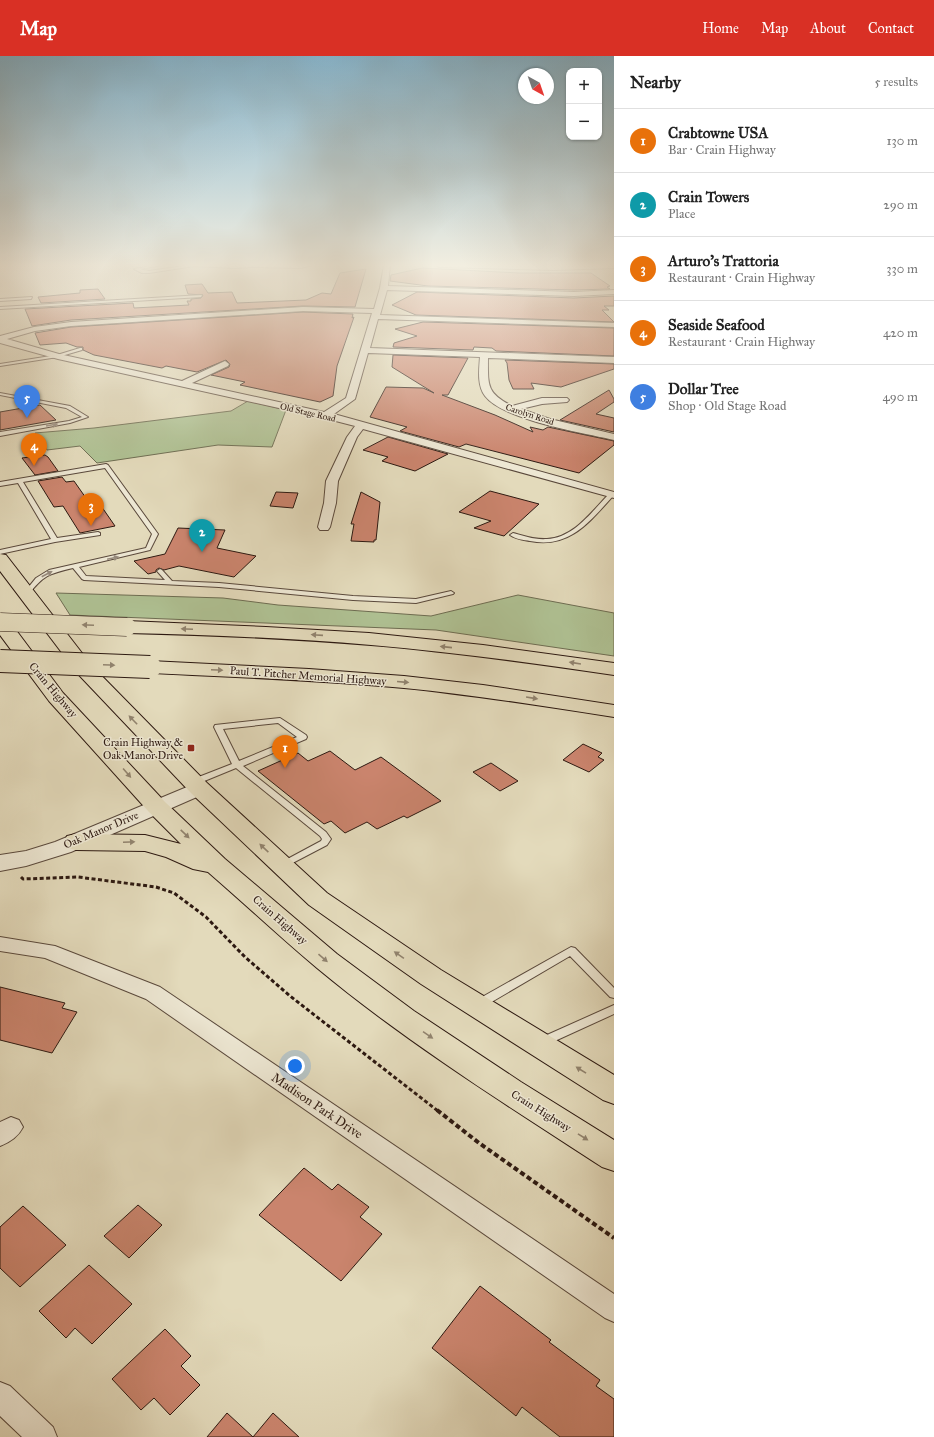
<!DOCTYPE html>
<meta charset="utf-8">
<style>
body{margin:0;font-family:"IM FELL Great Primer",serif;background:#f2f2f2;color:#222}
.controls{position:absolute;right:12px;top:12px;display:grid;overflow:hidden;border-radius:8px;box-shadow:0 1px 3px #0004}
.controls button{width:36px;height:36px;display:grid;place-items:center;padding:0;border:0;border-bottom:1px solid #e0e0e0;background:#fff;color:#222;font:20px sans-serif}
.compass{position:absolute;left:518px;top:12px;width:36px;height:36px;border-radius:50%;background:#fff;box-shadow:0 1px 3px #0004;rotate:140deg}
.you{position:absolute;left:295px;top:1010px;width:14px;height:14px;margin:-10px;border:3px solid #fff;border-radius:50%;background:#1a73e8;box-shadow:0 0 0 6px #1a73e833}
.badge{display:grid;place-items:center;width:26px;height:26px;border-radius:50%;background:#d93025;color:#fff;font-size:13px;font-weight:700}
.pin{position:absolute;translate:-50% -33px;filter:drop-shadow(0 1px 2px #0008)}
.pin::after{content:'';position:absolute;top:21px;width:14px;height:12px;background:inherit;clip-path:polygon(0 0,100% 0,50% 100%)}
.list{margin:0;padding:0;list-style:none}
h2{display:flex;justify-content:space-between;align-items:center;height:52px;margin:0;padding:0 16px;font-size:17px}
h2 small{font-size:13px;font-weight:400;color:#767676}
.list li{display:grid;grid-template-columns:26px 1fr auto;gap:12px;align-items:center;box-sizing:border-box;height:64px;padding:0 16px;border-top:1px solid #e0e0e0}
.list b{display:block;font-size:15px;white-space:nowrap}
.list p{margin:0;font-size:13px;white-space:nowrap;color:#767676}
.list em{font-size:13px;font-style:normal;color:#767676}
.map{position:relative;flex:none;width:614px;height:1381px;overflow:hidden}
header{display:flex;align-items:center;gap:24px;box-sizing:border-box;height:56px;padding:0 20px;background:#d93025;color:#fff}
header strong{font-size:19px}
nav{display:flex;gap:22px;margin-inline-start:auto;font-size:14px}
main{display:flex}
aside{flex:1;background:#fff}
.map>svg:first-child{display:block}
</style>
<header>
<strong>Map</strong>
<nav><a>Home</a><a>Map</a><a>About</a><a>Contact</a></nav>
</header>
<main>
<div class="map">
<svg width="614" height="1381" viewBox="0 0 614 1381">
<rect width="100%" height="100%" fill="#e3dabb"/>
<filter id="stains"><feTurbulence type="fractalNoise" baseFrequency=".005" numOctaves="4"/><feColorMatrix values="0 0 0 0 .2 0 0 0 0 .09 0 0 0 0 .02 0 0 0 .5 -.17"/></filter>
<radialGradient id="worn" r=".72"><stop offset=".6" stop-color="#630" stop-opacity="0"/><stop offset="1" stop-color="#630" stop-opacity=".3"/></radialGradient>
<path fill="#afc193" stroke="#6e6d52" d="M248,345L286,354L272,391L218,389L97,407L80,390L47,394L35,377L94,372L231,355Z
M56,537L223,542L278,549L431,560L518,539L614,557V600L436,574L70,559Z"/>
<path fill="#ca846d" stroke="#2d1911" d="M422,212L519,217H591L610,230L607,231L610,233L574,234L428,230L390,225L391,219Z
M366,213L355,251L303,250L71,264L32,270L25,253L133,247L134,252L189,249L187,245H191V243L201,242L203,239L188,238L185,229L202,228L208,237L232,236L237,247L306,244L322,237L331,238L340,217Z
M98,233L105,243L41,247L38,241L80,237V234Z
M417,236L574,242L614,240V250H604L609,254H602L614,266L416,259L392,249Z
M303,256L353,258L352,262L354,261L337,310L333,340L320,346L240,329L245,326L211,319L229,311L230,308L226,304L197,316L166,310L162,312L94,299L83,294V291H77L66,287L40,289L35,277L71,271Z
M423,266L614,272V300L496,295L492,292L474,291L473,294L393,291L394,287L417,280L395,273Z
M393,299L468,302L448,339H442L495,359L533,376L530,371L543,374L548,371L614,385V389L579,417L466,388L459,391L400,375L407,371L370,361L386,331L423,332L434,337L392,311Z
M505,304L614,308V313L561,331L531,327L534,333H513L509,324L507,307Z
M609,334L614,343V346L596,358L614,362V376L560,364Z
M40,349L56,364L0,374V356Z
M388,381L448,398L415,415L382,405L388,401L363,394Z
M45,399L48,401L58,415L35,419L22,402Z
M62,421L66,426L74,425L88,445L97,444L115,470L80,477L63,450L54,451L38,425Z
M490,435L539,448L504,480L474,472L491,465L459,456Z
M276,436L298,437L293,452L270,450Z
M361,436L380,446L376,484H374V486L351,485L354,468H351Z
M178,472L225,474L217,492L256,500L234,521L179,510L164,514L159,512L156,514V516L148,518L134,505L165,498Z
M583,688L602,697L598,701L604,704L589,716L563,704Z
M330,695L355,714L381,701L441,745L407,762L404,760L377,773L367,766L345,777L331,765L324,768L258,715L298,697L308,705Z
M491,707L518,725L500,735L473,716Z
M0,931L65,947L62,952L77,956L52,997L0,984Z
M304,1112L332,1134L338,1128L369,1151L360,1161L382,1178L341,1225L259,1159Z
M138,1149L162,1169L129,1202L104,1180Z
M23,1150L66,1189L20,1231L0,1212V1171Z
M89,1209L132,1248L92,1288L75,1272L66,1282L39,1255Z
M480,1230L551,1284L549,1286L600,1324L596,1330L614,1343V1381H560L522,1351L516,1360L432,1292Z
M165,1273L191,1300L181,1310L200,1329L170,1359L154,1342L141,1354L112,1323Z
M227,1357L253,1381L273,1357L299,1381H207Z"/>
<g fill="none" stroke-linecap="round" stroke-linejoin="round">
<defs>
<path id="service" d="M157,209H162L140,213L149,215L190,209L235,210L312,209L301,212L252,211L235,212L194,210L149,217H142L134,213Z
M202,239L201,241L0,253V251Z
M32,241L31,243L0,245V243Z
M80,292H82V294L58,301L0,310V308L57,299Z
M0,337L70,350L88,361L70,367L0,380V376L69,365L82,361L66,352L0,339Z
M106,408L108,409L158,478L150,494L79,511L86,520L165,524L157,515L160,513L162,514L172,525L219,527L353,540L416,543L451,535L454,537L453,538L416,547L353,544L219,531L84,524L82,523L73,512C48,518 44,519 28,539H24L23,538L36,522L49,514L146,492L152,478L105,412L23,426L57,482L98,476L100,477V479L55,486L0,498V494L51,483L18,427L0,430V426Z
M612,436L614,437V439C590,465 570,493 530,485C524,484 515,483 510,479L513,477C524,480 535,484 547,483C574,482 592,455 610,437Z
M280,662L306,679L307,681L306,683L243,710L326,776L331,783L327,789L283,812L280,811L278,809L280,807L321,785L322,783L320,780L236,712L197,728L194,729L190,726L191,724L232,708L214,671L215,669ZM278,667L297,681L239,705L223,673Z
M571,891L575,892L614,932V942L610,941L570,900L483,951L479,952L475,951L474,948L475,945Z
M614,949V958L546,989L542,990L538,989L537,986L538,983Z"/>
<path id="minor" d="M384,209H390L388,230L574,236L614,234V238L574,240L387,234L380,259L614,267V271L378,263L370,292L614,301V307L488,302C488,329 486,337 512,350L542,342H567L569,344L567,346L542,348L521,353L550,363L614,378V384C584,377 503,364 485,340C477,329 479,314 480,301L368,297L355,343L334,358L614,436V442L363,373L357,381L338,425L336,447L330,471L328,474H320L318,471L324,447L326,425L347,381L355,370L324,362L58,303L0,287V280L34,271L71,266L303,251L374,253L380,232ZM303,255L372,257L346,342L324,356L192,327L228,310L229,308L225,305L182,325L59,298L7,283L35,275L71,270Z
M436,209L554,210L614,209V212L554,214L439,211Z
M0,881L55,890L160,931L614,1238V1266L605,1262L146,943L45,902L0,895Z
M11,1061L19,1064L23,1071C18,1081 10,1086 0,1090V1066Z
M0,1326L10,1330L53,1371L57,1381H22L0,1360Z"/>
<path id="tertiary" d="M199,726L206,727L209,732L206,737L71,796L26,810L0,815V799L26,795L55,786Z"/>
<path id="primary" d="M0,498L6,499L92,610L207,727L327,837L441,914L614,1019V1048L603,1044L421,928L309,849L191,737L78,618L0,515Z
M0,560L7,562L63,637L165,746L225,803L337,898L414,955L521,1026L614,1084V1115L602,1111C505,1048 406,986 317,912C280,881 245,848 208,816L193,813L166,801L145,795L76,794L67,792L64,786L67,780L76,778L145,779L181,788L149,756L49,645L0,579Z"/>
<path id="motorway" d="M127,565L266,571L369,577L483,589L614,607V619C533,607 453,596 371,589C290,582 208,579 127,577L120,575L118,571L120,567Z
M150,605L309,613L404,620L483,629L614,649V661C544,650 474,639 404,632C320,624 235,621 150,617L143,615L140,611L143,607Z"/>
</defs>
<use href="#service" stroke="#5a493c" stroke-width="2"/>
<use href="#minor" stroke="#5a493c" stroke-width="2"/>
<use href="#tertiary" stroke="#5a493c" stroke-width="2"/>
<use href="#primary" stroke="#2d1911" stroke-width="2"/>
<use href="#motorway" stroke="#2d1911" stroke-width="2"/>
<path stroke="#2d1911" stroke-width="3" stroke-dasharray="4 2.5" stroke-linecap="butt" d="M21,821L23,823L78,821L156,831L174,837L206,861L245,901L290,940L438,1055"/>
<path stroke="#2d1911" stroke-width="4" stroke-dasharray="5 3" stroke-linecap="butt" d="M437,1054L479,1087L614,1182"/>
<use href="#service" fill="#ede7d3" fill-rule="evenodd"/>
<use href="#minor" fill="#ede7d3" fill-rule="evenodd"/>
<use href="#tertiary" fill="#ede7d3" fill-rule="evenodd"/>
<use href="#primary" fill="#e3dabb" fill-rule="evenodd"/>
<use href="#motorway" fill="#e3dabb" fill-rule="evenodd"/>
<defs>
<path id="motorway-bridge-far1" d="M0,566L127,571"/>
<path id="motorway-bridge" d="M0,605L150,611"/>
</defs>
<use href="#motorway-bridge-far1" stroke="#2d1911" stroke-width="19" stroke-linecap="butt"/>
<use href="#motorway-bridge" stroke="#2d1911" stroke-width="24" stroke-linecap="butt"/>
<use href="#motorway-bridge-far1" stroke="#e3dabb" stroke-width="18"/>
<use href="#motorway-bridge" stroke="#e3dabb" stroke-width="22"/>
</g>
<defs><path id="oneway-solid" d="M-6-.8H1V-3.2L6.5 0L1 3.2V.8H-6Z"/></defs>
<g fill="#978a7c">
<use href="#oneway-solid" transform="translate(52 369) rotate(-10)"/>
<use href="#oneway-solid" transform="translate(113 502) rotate(-12)"/>
<use href="#oneway-solid" transform="translate(47 518) rotate(-28)"/>
</g>
<g fill="#91836e">
<use href="#oneway-solid" transform="translate(88 569) rotate(-178)"/>
<use href="#oneway-solid" transform="translate(187 573) rotate(-178)"/>
<use href="#oneway-solid" transform="translate(317 579) rotate(-176)"/>
<use href="#oneway-solid" transform="translate(446 591) rotate(-174)"/>
<use href="#oneway-solid" transform="translate(575 607) rotate(-171)"/>
<use href="#oneway-solid" transform="translate(109 609) rotate(2)"/>
<use href="#oneway-solid" transform="translate(217 614) rotate(3)"/>
<use href="#oneway-solid" transform="translate(403 626) rotate(5)"/>
<use href="#oneway-solid" transform="translate(532 642) rotate(9)"/>
<use href="#oneway-solid" transform="translate(133 664) rotate(-134)"/>
<use href="#oneway-solid" transform="translate(127 717) rotate(49)"/>
<use href="#oneway-solid" transform="translate(185 778) rotate(44)"/>
<use href="#oneway-solid" transform="translate(129 786) rotate(-3)"/>
<use href="#oneway-solid" transform="translate(264 792) rotate(-137)"/>
<use href="#oneway-solid" transform="translate(399 899) rotate(-145)"/>
<use href="#oneway-solid" transform="translate(323 902) rotate(41)"/>
<use href="#oneway-solid" transform="translate(428 979) rotate(34)"/>
<use href="#oneway-solid" transform="translate(581 1014) rotate(-148)"/>
<use href="#oneway-solid" transform="translate(583 1081) rotate(32)"/>
</g>
<linearGradient id="sky" x2="0" y2="1"><stop stop-color="#87b7d0"/><stop offset="0.52" stop-color="#f2eee0"/><stop offset="1" stop-color="#f2eee0" stop-opacity="0"/></linearGradient>
<rect width="614" height="402" fill="url(#sky)"/>
<rect fill="#8f2418" stroke="#ede7d3" stroke-width="1.5" x="187" y="688" width="8" height="8" rx="2"/>
<g text-anchor="middle" dominant-baseline="central" stroke-width="3" stroke-linejoin="round" paint-order="stroke">
<g font-size="9" fill="#2d1911" stroke="#ede7d3">
<text transform="translate(308 356) rotate(13)">Old Stage Road</text>
<text transform="translate(530 358) rotate(18)">Carolyn Road</text>
</g>
<g font-size="11" fill="#2d1911" stroke="#ede7d3">
<text transform="translate(308 620) rotate(4)">Paul T. Pitcher Memorial Highway</text>
<text transform="translate(53 634) rotate(50)">Crain Highway</text>
<text transform="translate(101 774) rotate(-23)">Oak Manor Drive</text>
<text transform="translate(280 864) rotate(41)">Crain Highway</text>
<text transform="translate(541 1055) rotate(32)">Crain Highway</text>
</g>
<g font-size="11" fill="#2d1911" stroke="#ede7d3" text-anchor="end">
<text x="183" y="686">Crain Highway &amp;<tspan x="183" dy="13">Oak Manor Drive</tspan></text>
</g>
<g font-size="13" fill="#2d1911" stroke="#ede7d3">
<text transform="translate(317 1050) rotate(34)">Madison Park Drive</text>
</g>
</g>
<rect width="100%" height="100%" filter="url(#stains)"/>
<rect width="100%" height="100%" fill="url(#worn)"/>
</svg>
<div class="controls">
<button>+</button>
<button>−</button>
</div>
<svg class="compass" viewBox="-18 -18 36 36"><path d="M0-13l5 13h-10z" fill="#e53935"/><path d="M0 13l5-13h-10z" fill="#767676"/></svg>
<div class="you"></div>
<div class="pin badge" style="left:285px;top:712px;background:#e8710a">1</div>
<div class="pin badge" style="left:202px;top:496px;background:#0f9aa8">2</div>
<div class="pin badge" style="left:91px;top:470px;background:#e8710a">3</div>
<div class="pin badge" style="left:34px;top:410px;background:#e8710a">4</div>
<div class="pin badge" style="left:27px;top:362px;background:#3f7fe0">5</div>
</div>
<aside>
<h2>Nearby<small>5 results</small></h2>
<ul class="list">
<li><span class="badge" style="background:#e8710a">1</span><div><b>Crabtowne USA</b><p>Bar · Crain Highway</p></div><em>130 m</em></li>
<li><span class="badge" style="background:#0f9aa8">2</span><div><b>Crain Towers</b><p>Place</p></div><em>290 m</em></li>
<li><span class="badge" style="background:#e8710a">3</span><div><b>Arturo’s Trattoria</b><p>Restaurant · Crain Highway</p></div><em>330 m</em></li>
<li><span class="badge" style="background:#e8710a">4</span><div><b>Seaside Seafood</b><p>Restaurant · Crain Highway</p></div><em>420 m</em></li>
<li><span class="badge" style="background:#3f7fe0">5</span><div><b>Dollar Tree</b><p>Shop · Old Stage Road</p></div><em>490 m</em></li>
</ul>
</aside>
</main>
